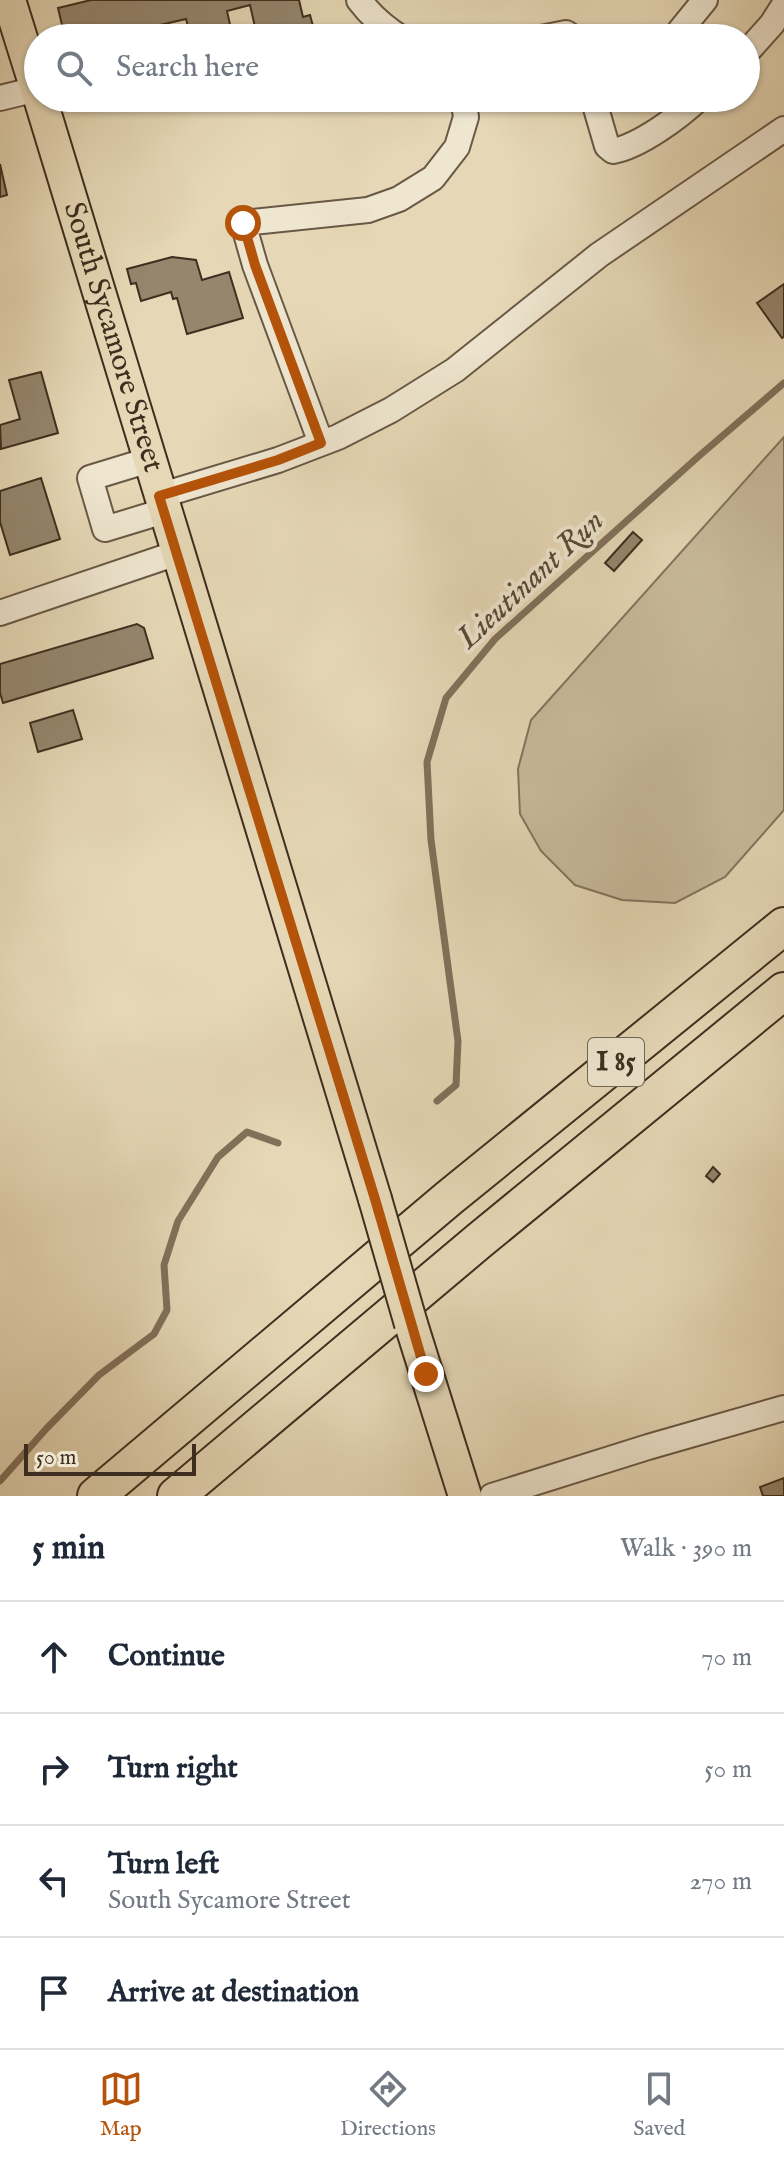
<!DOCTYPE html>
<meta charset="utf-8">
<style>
body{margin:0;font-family:"IM FELL English",serif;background:#f6f6f7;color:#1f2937}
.scale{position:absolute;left:24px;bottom:20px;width:172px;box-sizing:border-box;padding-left:8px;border:4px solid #3e2e1f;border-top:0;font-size:22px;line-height:28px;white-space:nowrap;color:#3e2e1f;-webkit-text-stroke:6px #efe6d0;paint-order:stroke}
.stop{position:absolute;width:24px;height:24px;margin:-18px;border:6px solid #b45309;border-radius:50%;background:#fff}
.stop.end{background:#b45309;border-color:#fff;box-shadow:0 2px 8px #0008}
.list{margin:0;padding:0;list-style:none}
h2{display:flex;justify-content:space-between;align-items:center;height:104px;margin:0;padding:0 32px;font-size:34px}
h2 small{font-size:26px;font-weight:400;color:#747a83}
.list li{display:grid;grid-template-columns:52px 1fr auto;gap:24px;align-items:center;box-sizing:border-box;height:112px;padding:0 32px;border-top:2px solid #e0e1e3}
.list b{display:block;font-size:30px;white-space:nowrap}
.list p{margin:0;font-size:26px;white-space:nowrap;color:#747a83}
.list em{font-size:26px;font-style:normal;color:#747a83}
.icon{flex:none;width:44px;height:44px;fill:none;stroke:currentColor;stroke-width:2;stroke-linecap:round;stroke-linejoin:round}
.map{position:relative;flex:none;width:784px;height:1496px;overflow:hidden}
.search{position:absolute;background:#fff;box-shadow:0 2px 6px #0004;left:24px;right:24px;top:24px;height:88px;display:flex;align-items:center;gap:20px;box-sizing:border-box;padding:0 28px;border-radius:44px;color:#747a83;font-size:30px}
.sheet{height:552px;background:#fff}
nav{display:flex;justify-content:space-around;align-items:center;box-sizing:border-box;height:112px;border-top:2px solid #e0e1e3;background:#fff;font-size:22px;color:#747a83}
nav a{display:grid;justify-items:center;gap:4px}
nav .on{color:#b45309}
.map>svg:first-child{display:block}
</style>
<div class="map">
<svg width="784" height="1496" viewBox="0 0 784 1496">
<rect width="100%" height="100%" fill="#e6d8b6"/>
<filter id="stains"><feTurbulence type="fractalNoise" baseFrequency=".0025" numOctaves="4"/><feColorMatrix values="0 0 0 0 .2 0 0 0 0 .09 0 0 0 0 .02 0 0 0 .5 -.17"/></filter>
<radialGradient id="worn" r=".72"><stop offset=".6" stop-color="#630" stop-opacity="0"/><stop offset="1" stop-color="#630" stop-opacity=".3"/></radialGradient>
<path fill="#c9bb9c" stroke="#84745e" stroke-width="2" d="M784,437V810L725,877L675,903L622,900L575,885L541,851L520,814L518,769L531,720Z"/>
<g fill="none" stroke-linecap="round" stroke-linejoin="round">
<path stroke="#81715b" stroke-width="7" d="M437,1101L456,1085L458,1041L431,840L427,762L446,698L495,639L699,456L784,383
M0,1481L46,1429L99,1375L154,1334L167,1310L164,1265L178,1221L218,1157L247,1132L278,1143"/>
</g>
<path fill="#95866e" stroke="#3e2e1f" stroke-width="2" d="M91,0H299L303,17L310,15L313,26L305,28L307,38H264V34L254,37L251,27H255L250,5L227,11L233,38H191L186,19L104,38H65L58,8Z
M205,98H239L207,105Z
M0,164L7,195L0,197Z
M172,257L196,260L202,280L229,272L243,318L187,334L177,298L173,299L171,292L141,301L136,283L131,284L127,269Z
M784,284V337L782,338L757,303Z
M41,372L58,433L1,449L0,425L20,419L9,380Z
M41,478L60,539L10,555L0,522V491Z
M633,532L642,540L614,571L605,563Z
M137,624L144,628L153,658L3,703L0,693V664Z
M73,710L82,739L38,752L30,723Z
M713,1167L720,1174L713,1182L706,1176Z
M784,1478V1496H763L760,1487Z"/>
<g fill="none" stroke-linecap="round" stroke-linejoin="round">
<defs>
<path id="minor" d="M359,0C371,16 385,28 401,38
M541,38L566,33L574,38
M674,38L705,0
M746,53L772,24L784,5
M0,98L37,89
M593,98L607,146L613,151C640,146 679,117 699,98
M321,443L255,265L243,223L368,210L399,199L433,178L457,147L466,117L463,98
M149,460L90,478L105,529L164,511
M159,496L278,460L338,437L391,410L455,370L599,255L784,129
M0,613L177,553
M492,1496L648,1447L784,1408"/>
<g id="major">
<path d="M9,0L38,93"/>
<path id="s1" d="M40,98L375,1199"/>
<path d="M411,1324L465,1496"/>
</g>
<path id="highway" d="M96,1496L449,1198L784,926
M176,1496L480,1240L784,991"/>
</defs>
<use href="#minor" stroke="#685845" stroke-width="28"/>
<use href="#major" stroke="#3e2e1f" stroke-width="36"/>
<use href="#highway" stroke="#3e2e1f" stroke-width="40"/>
<use href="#minor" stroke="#efe6d0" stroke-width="24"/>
<use href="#major" stroke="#e6d8b6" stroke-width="32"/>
<use href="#highway" stroke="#e6d8b6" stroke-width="36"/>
<defs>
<path id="major-bridge" d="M375,1199L411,1324"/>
</defs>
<use href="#major-bridge" stroke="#3e2e1f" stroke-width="36" stroke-linecap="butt"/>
<use href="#major-bridge" stroke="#e6d8b6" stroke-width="32"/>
</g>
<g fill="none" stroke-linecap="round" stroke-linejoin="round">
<path stroke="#b45309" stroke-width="10" d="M243,223L255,265L321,443L278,460L159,496L375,1199L426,1374"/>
</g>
<g text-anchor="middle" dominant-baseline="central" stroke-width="8" stroke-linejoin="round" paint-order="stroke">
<rect fill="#efe6d0" stroke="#736554" stroke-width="2" x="588" y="1038" width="56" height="48" rx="6"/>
<g font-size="28" font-weight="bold" fill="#3e2e1f">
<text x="616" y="1062">I 85</text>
</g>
<g font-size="30" fill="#3e2e1f" stroke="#efe6d0">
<text stroke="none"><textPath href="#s1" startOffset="250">South Sycamore Street</textPath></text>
</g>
<g font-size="32" font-style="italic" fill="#5a4a38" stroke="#efe6d0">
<text transform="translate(531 580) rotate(-43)">Lieutinant Run</text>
</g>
</g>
<rect width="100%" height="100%" filter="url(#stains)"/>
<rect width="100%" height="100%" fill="url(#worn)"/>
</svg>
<div class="scale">50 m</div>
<div class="stop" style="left:243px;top:223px"></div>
<div class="stop end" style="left:426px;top:1374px"></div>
<div class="search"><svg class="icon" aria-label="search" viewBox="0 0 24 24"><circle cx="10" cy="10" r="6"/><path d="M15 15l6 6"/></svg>Search here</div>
</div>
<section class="sheet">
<h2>5 min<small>Walk · 390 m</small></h2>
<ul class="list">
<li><svg class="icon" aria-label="ahead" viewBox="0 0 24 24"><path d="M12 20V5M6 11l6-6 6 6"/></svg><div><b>Continue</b></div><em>70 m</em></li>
<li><svg class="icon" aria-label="right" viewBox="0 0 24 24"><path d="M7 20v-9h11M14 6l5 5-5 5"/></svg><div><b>Turn right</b></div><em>50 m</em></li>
<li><svg class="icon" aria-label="left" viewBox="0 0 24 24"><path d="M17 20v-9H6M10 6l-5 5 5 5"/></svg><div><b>Turn left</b><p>South Sycamore Street</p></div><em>270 m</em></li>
<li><svg class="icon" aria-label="arrive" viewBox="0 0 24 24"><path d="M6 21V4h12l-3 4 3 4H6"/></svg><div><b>Arrive at destination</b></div></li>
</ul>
</section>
<nav>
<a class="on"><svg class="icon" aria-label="map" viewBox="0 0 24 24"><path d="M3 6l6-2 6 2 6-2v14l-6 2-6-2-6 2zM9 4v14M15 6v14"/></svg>Map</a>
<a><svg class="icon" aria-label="directions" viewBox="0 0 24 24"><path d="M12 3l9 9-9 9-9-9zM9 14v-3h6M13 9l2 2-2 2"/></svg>Directions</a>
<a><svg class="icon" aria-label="saved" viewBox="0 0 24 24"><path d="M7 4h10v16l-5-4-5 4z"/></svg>Saved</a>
</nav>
